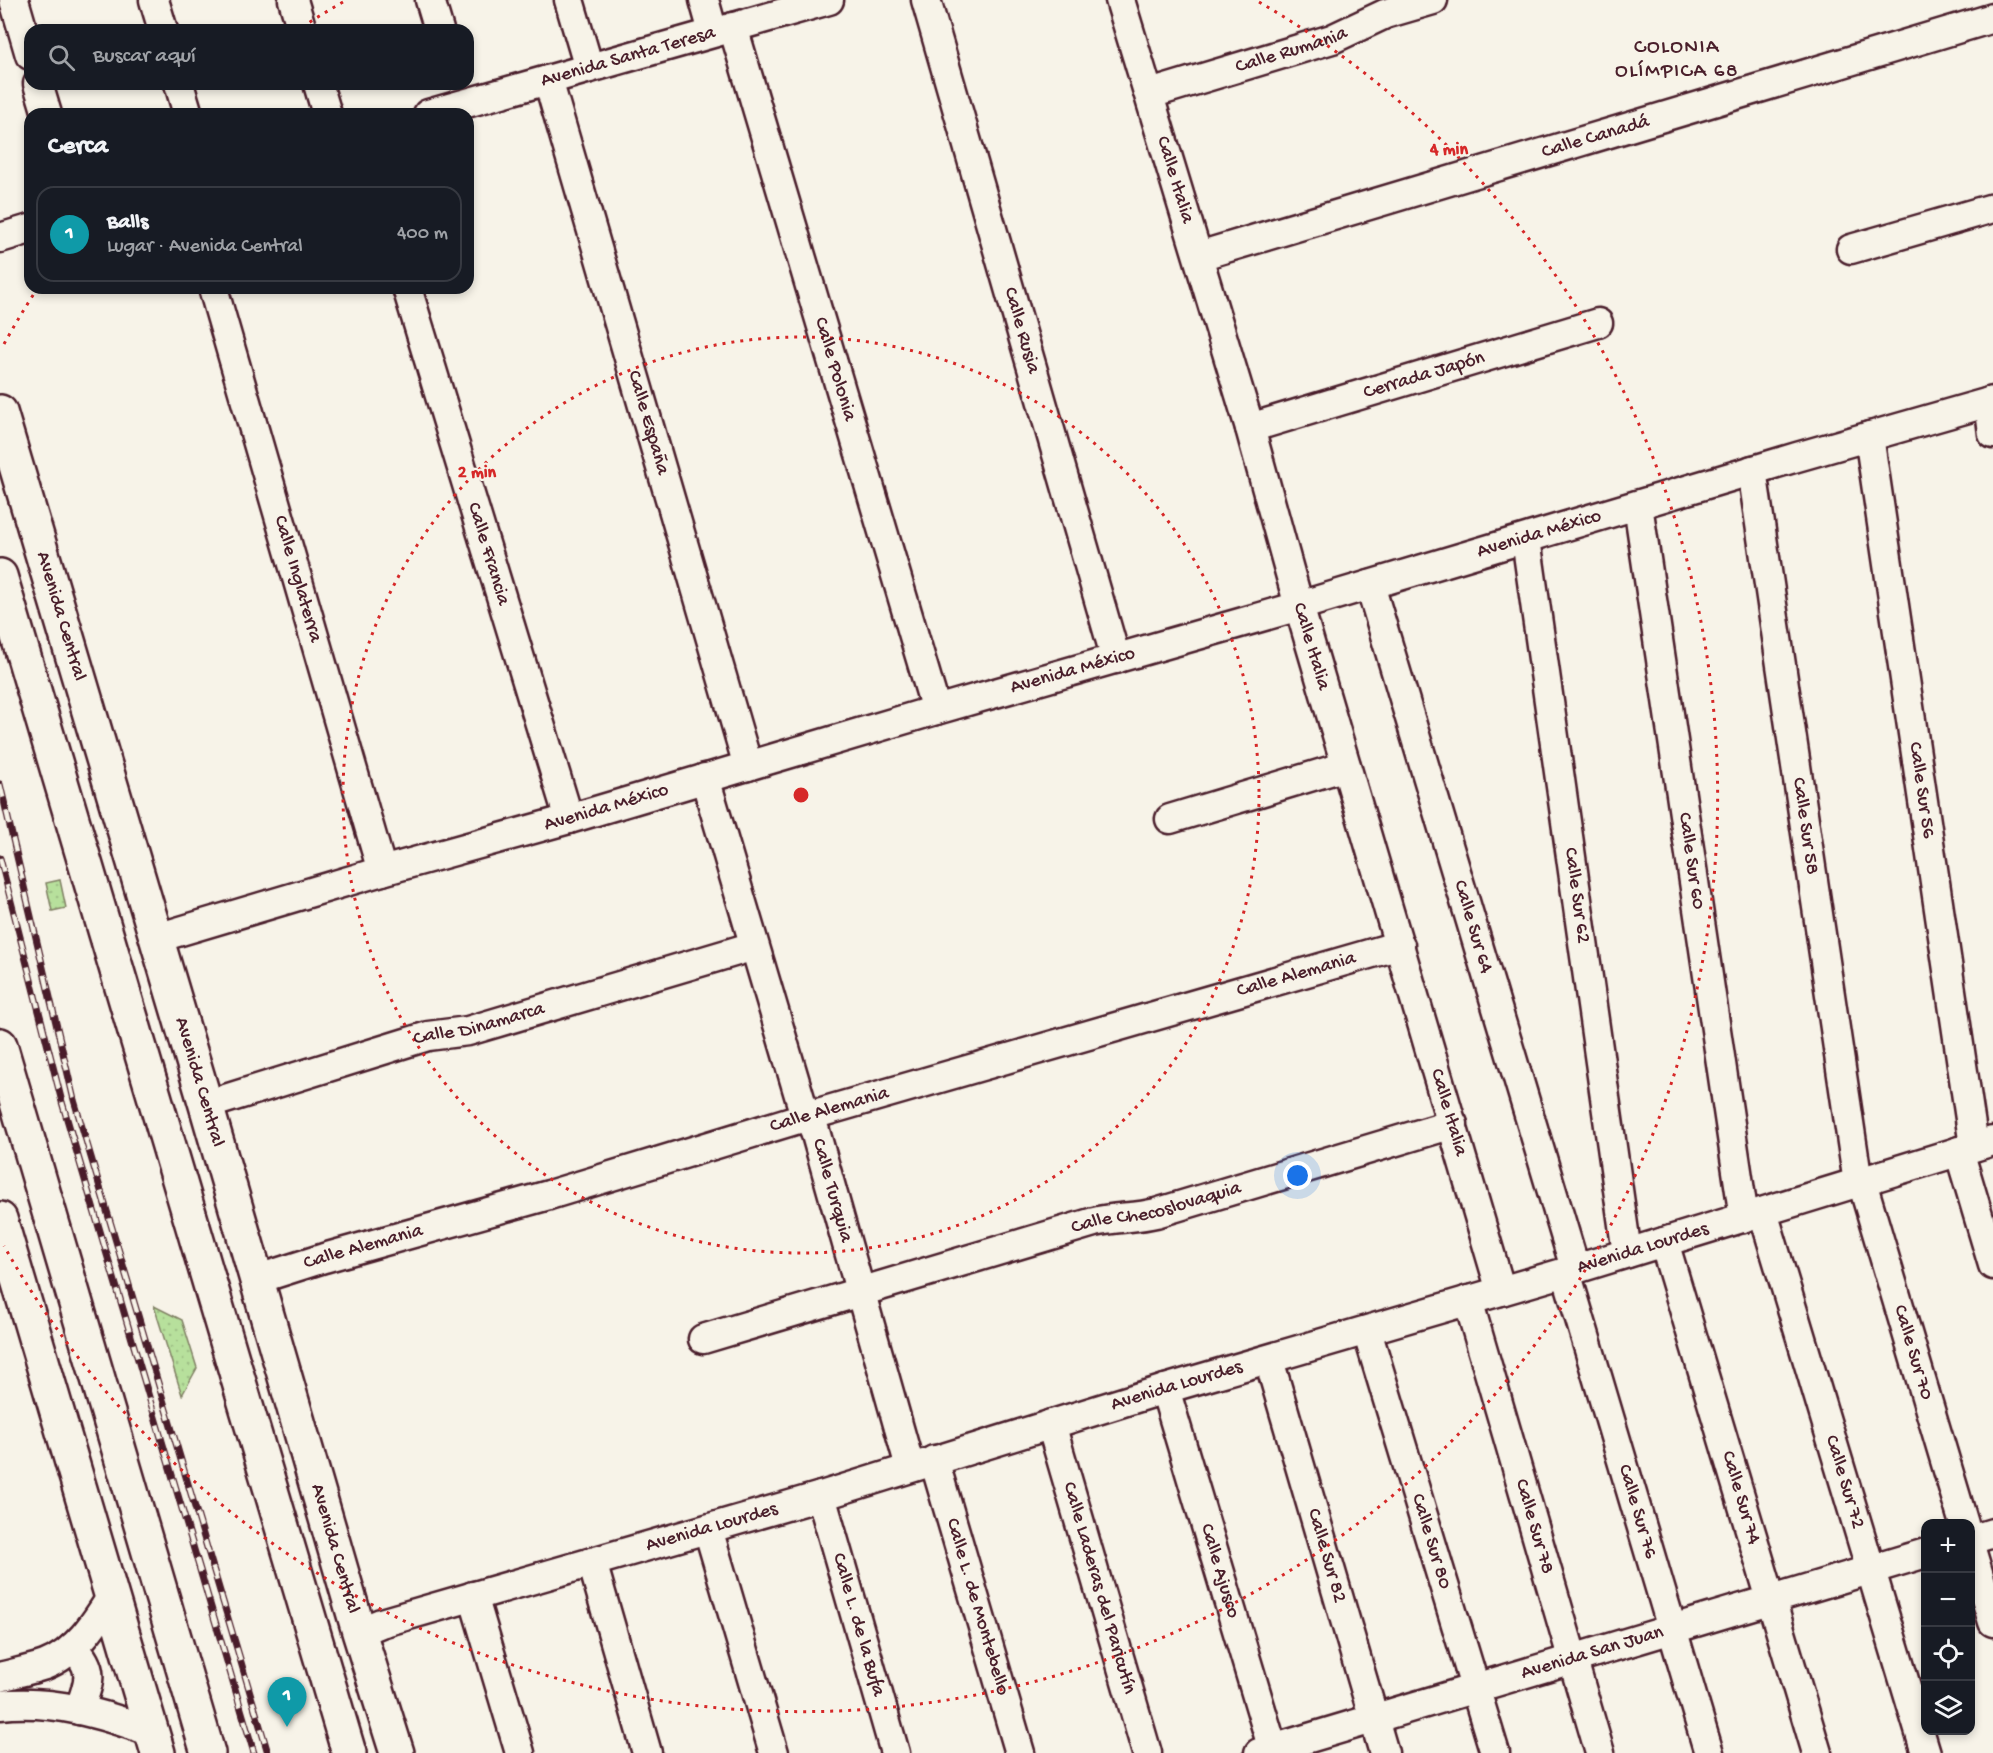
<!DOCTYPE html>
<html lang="es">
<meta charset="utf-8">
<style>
body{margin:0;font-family:"Gochi Hand",sans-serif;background:#242831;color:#f1f3f6}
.controls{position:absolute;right:18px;bottom:18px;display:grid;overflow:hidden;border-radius:12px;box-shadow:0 3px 9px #0003}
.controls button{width:54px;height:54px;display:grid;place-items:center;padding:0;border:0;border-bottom:2px solid #363941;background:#171b24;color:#f1f3f6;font:30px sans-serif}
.you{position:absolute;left:1298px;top:1176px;width:21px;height:21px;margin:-15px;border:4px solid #fff;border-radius:50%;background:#1a73e8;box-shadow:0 0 0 9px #1a73e833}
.badge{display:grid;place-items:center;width:39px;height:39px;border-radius:50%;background:#c8321e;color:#fff;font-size:20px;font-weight:700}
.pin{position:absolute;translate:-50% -50px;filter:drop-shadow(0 2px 3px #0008)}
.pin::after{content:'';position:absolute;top:32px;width:21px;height:18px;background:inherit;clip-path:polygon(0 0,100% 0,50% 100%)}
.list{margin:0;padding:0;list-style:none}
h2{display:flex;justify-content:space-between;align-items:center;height:78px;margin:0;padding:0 24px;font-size:26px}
h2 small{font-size:20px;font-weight:400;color:#9ea1a6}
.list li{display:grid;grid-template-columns:39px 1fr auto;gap:18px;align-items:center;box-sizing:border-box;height:96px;margin:0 12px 12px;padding:0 12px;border:2px solid #363941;border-radius:18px}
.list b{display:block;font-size:22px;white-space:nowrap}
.list p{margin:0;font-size:20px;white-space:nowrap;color:#9ea1a6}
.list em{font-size:20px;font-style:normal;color:#9ea1a6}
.icon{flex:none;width:33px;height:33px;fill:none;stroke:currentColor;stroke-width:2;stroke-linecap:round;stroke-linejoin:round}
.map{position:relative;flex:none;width:1993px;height:1753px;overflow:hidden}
.search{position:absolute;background:#171b24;box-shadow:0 3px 9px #0003;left:24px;top:24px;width:450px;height:66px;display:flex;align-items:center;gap:15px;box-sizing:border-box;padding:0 21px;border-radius:18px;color:#9ea1a6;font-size:22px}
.panel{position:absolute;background:#171b24;box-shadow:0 3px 9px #0003;left:24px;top:108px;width:450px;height:186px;border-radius:18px}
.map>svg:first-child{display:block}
</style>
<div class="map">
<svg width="1993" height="1753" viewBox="0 0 1993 1753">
<defs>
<pattern id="park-dots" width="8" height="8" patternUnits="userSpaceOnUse" patternTransform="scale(1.5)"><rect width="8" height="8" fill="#b7e09c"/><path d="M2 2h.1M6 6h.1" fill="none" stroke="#9fc087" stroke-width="1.8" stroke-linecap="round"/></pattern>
</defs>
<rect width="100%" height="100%" fill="#f7f3e8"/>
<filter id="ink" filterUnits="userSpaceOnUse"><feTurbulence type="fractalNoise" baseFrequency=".0167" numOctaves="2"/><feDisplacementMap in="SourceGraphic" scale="12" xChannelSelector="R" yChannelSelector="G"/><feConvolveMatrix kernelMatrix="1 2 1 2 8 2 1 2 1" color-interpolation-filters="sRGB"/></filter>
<g filter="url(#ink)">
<path fill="url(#park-dots)" stroke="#808064" stroke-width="1.5" d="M60,880L66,908L52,911L46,883Z
M154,1306L182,1320L197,1368L182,1395Z"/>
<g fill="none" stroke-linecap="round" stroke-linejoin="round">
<defs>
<g id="minor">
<path d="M14,0L30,55"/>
<path d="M154,0L163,30"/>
<path d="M293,0L302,30"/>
<path d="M430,0L439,30"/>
<path d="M569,0L589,68"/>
<path d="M704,0L713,32"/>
<path id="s1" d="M926,0L1116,659"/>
<path id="s2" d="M1120,0L1250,428L1299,606L1501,1291"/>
<path id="s3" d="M733,27L936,710"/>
<path id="s4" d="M548,80L748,766"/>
<path d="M38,84L47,114"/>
<path d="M179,84L188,114"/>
<path d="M318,84L327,114"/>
<path id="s5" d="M1150,94L1332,39L1385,14L1433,0"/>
<path id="s6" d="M428,114L829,0"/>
<path d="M0,238L30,229"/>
<path d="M1851,249L1993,208"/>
<path id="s7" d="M1199,256L1993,18"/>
<path id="s8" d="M213,288L382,871"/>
<path id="s9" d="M407,288L569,819"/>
<path d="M1989,402L1993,434"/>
<path id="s10" d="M1250,428L1598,323"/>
<path id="s11" d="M1869,436L1974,1146"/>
<path id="s12" d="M1752,470L1858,1183"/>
<path id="s13" d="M1638,505L1744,1218"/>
<path id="s14" d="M1526,539L1627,1253"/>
<path id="s15" d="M1370,585L1575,1268"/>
<path id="s16" d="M705,778L801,1102L815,1131L910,1467"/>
<path d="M1170,819L1346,766"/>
<path id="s17" d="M157,938L382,871L569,819L936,710L1299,606L1797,457L1993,401"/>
<path id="s18" d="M206,1105L428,1036L468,1031L754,946"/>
<path d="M1959,1151L1993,1265"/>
<path id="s19" d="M1862,1182L1964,1524"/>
<path id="s20" d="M1763,1212L1926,1753"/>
<path id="s21" d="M1664,1242L1817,1753"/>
<path id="s22" d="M1566,1272L1709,1753"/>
<path id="s23" d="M258,1279L324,1258L549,1195L808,1116L1400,945"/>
<path id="s24" d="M1468,1300L1600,1753"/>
<path id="s25" d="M1367,1331L1495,1753"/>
<path id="s26" d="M703,1339L1094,1222C1115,1217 1136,1218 1156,1213L1453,1124"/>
<path id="s27" d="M1269,1360L1384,1753"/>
<path id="s28" d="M1165,1389L1274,1753"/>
<path id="s29" d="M1051,1424L1147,1753"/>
<path id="s30" d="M934,1460L1020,1753"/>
<path id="s31" d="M821,1496L895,1753"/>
<path d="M708,1529L774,1753"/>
<path d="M1970,1540L1993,1533"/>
<path d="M1970,1546L1993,1622"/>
<path d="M592,1562L647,1753"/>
<path d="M473,1596L520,1753"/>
<path id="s32" d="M359,1632L381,1623L821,1496L1165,1389L1566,1272L1993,1141"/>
<path d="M73,1647C96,1670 89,1682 79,1710"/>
<path d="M0,1677C15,1673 30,1670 45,1665C76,1653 95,1623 112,1596"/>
<path d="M0,1705C53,1699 103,1714 152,1732"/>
<path id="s33" d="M1259,1753L1926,1553"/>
</g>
<g id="major">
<path id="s34" d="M0,412L206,1105L359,1632L397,1753"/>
<path d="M0,1219L158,1753"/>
</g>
<path id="highway" d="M0,576L349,1753
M0,1045L208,1753"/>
</defs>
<use href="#minor" stroke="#4a1f2b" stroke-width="33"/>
<use href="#major" stroke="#4a1f2b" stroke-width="38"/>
<use href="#highway" stroke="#4a1f2b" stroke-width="38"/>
<use href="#minor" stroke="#f7f3e8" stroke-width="28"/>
<use href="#major" stroke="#f7f3e8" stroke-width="33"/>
<use href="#highway" stroke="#f7f3e8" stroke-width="33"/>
<defs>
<path id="rail" d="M0,784L74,1100L268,1753
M0,858L62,1102L254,1753"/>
</defs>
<use href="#rail" stroke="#4a1f2b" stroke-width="7"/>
<use href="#rail" stroke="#f7f3e8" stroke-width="4.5" stroke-dasharray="14" stroke-linecap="butt"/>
</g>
</g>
<g fill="none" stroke="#d62828" stroke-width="3" stroke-dasharray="3 6">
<circle cx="801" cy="795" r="458"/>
<path d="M4 344A916 916 0 0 1 37 289M302 27A916 916 0 0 1 343 2M1259 2A916 916 0 1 1 4 1246"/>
</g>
<g text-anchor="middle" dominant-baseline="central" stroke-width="4.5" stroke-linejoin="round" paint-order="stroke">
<g font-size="20" fill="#4a1f2b" stroke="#f7f3e8">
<text stroke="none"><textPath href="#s5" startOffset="148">Calle Rumania</textPath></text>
<text stroke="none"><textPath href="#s6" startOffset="208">Avenida Santa Teresa</textPath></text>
<text stroke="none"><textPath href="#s7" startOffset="414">Calle Canadá</textPath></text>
<text stroke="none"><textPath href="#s2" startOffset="188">Calle Italia</textPath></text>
<text stroke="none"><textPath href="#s1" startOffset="344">Calle Rusia</textPath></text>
<text stroke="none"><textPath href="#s3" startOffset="357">Calle Polonia</textPath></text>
<text stroke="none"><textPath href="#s10" startOffset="182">Cerrada Japón</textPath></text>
<text stroke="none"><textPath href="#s4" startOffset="357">Calle España</textPath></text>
<text stroke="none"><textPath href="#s17" startOffset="1440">Avenida México</textPath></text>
<text stroke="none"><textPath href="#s9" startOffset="278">Calle Francia</textPath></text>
<text stroke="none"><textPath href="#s8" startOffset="303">Calle Inglaterra</textPath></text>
<text stroke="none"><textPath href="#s34" startOffset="213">Avenida Central</textPath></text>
<text stroke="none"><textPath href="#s2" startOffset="674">Calle Italia</textPath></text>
<text stroke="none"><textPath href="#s17" startOffset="954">Avenida México</textPath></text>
<text stroke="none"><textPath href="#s11" startOffset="358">Calle Sur 56</textPath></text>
<text stroke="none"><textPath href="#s17" startOffset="468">Avenida México</textPath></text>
<text stroke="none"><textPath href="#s12" startOffset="360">Calle Sur 58</textPath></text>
<text stroke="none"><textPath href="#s13" startOffset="360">Calle Sur 60</textPath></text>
<text stroke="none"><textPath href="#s14" startOffset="360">Calle Sur 62</textPath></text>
<text stroke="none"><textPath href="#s15" startOffset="357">Calle Sur 64</textPath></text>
<text stroke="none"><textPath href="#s23" startOffset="1082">Calle Alemania</textPath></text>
<text stroke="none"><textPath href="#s18" startOffset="285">Calle Dinamarca</textPath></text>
<text stroke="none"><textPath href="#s34" startOffset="699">Avenida Central</textPath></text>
<text stroke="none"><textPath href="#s23" startOffset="596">Calle Alemania</textPath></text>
<text stroke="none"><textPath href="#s2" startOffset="1160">Calle Italia</textPath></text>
<text stroke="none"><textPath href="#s16" startOffset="432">Calle Turquia</textPath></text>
<text stroke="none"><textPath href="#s26" startOffset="472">Calle Checoslovaquia</textPath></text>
<text stroke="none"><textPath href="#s23" startOffset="110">Calle Alemania</textPath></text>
<text stroke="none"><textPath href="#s32" startOffset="1340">Avenida Lourdes</textPath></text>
<text stroke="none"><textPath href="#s19" startOffset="178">Calle Sur 70</textPath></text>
<text stroke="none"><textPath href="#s32" startOffset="854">Avenida Lourdes</textPath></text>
<text stroke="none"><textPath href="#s20" startOffset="282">Calle Sur 72</textPath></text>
<text stroke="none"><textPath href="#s21" startOffset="267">Calle Sur 74</textPath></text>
<text stroke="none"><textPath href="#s22" startOffset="250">Calle Sur 76</textPath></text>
<text stroke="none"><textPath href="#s24" startOffset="236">Calle Sur 78</textPath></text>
<text stroke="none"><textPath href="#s32" startOffset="368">Avenida Lourdes</textPath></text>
<text stroke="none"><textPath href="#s25" startOffset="220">Calle Sur 80</textPath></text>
<text stroke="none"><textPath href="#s34" startOffset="1185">Avenida Central</textPath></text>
<text stroke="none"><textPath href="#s27" startOffset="204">Calle Sur 82</textPath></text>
<text stroke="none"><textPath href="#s28" startOffset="190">Calle Ajusco</textPath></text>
<text stroke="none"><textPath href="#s29" startOffset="171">Calle Laderas del Paricutín</textPath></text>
<text stroke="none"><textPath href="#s30" startOffset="153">Calle L. de Montebello</textPath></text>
<text stroke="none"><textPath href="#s31" startOffset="134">Calle L. de la Bufa</textPath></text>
<text stroke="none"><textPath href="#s33" startOffset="348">Avenida San Juan</textPath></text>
</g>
<g font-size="21" letter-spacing="1.5" fill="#4a1f2b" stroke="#f7f3e8">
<text x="1677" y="48">COLONIA<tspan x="1677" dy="24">OLÍMPICA 68</tspan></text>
</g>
</g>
<circle cx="801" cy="795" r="9" fill="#d62828" stroke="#f7f3e8" stroke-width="3"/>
<g font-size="18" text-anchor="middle" font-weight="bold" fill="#d62828" stroke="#f7f3e8" stroke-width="4.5" stroke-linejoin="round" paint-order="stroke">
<text x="1449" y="154">4 min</text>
<text x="477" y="477">2 min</text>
</g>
</svg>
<div class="controls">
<button>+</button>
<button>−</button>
<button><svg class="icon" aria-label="locate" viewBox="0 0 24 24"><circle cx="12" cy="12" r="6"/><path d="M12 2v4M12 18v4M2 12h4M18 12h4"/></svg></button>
<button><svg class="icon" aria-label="layers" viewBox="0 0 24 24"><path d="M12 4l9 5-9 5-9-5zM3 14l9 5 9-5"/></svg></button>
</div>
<div class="you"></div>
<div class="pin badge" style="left:287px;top:1727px;background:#0f9aa8">1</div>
<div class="search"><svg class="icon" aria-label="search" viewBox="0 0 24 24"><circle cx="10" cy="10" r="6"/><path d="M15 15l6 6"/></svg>Buscar aquí</div>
<section class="panel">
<h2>Cerca<small></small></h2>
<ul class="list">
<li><span class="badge" style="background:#0f9aa8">1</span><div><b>Balls</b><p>Lugar · Avenida Central</p></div><em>400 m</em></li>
</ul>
</section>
</div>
